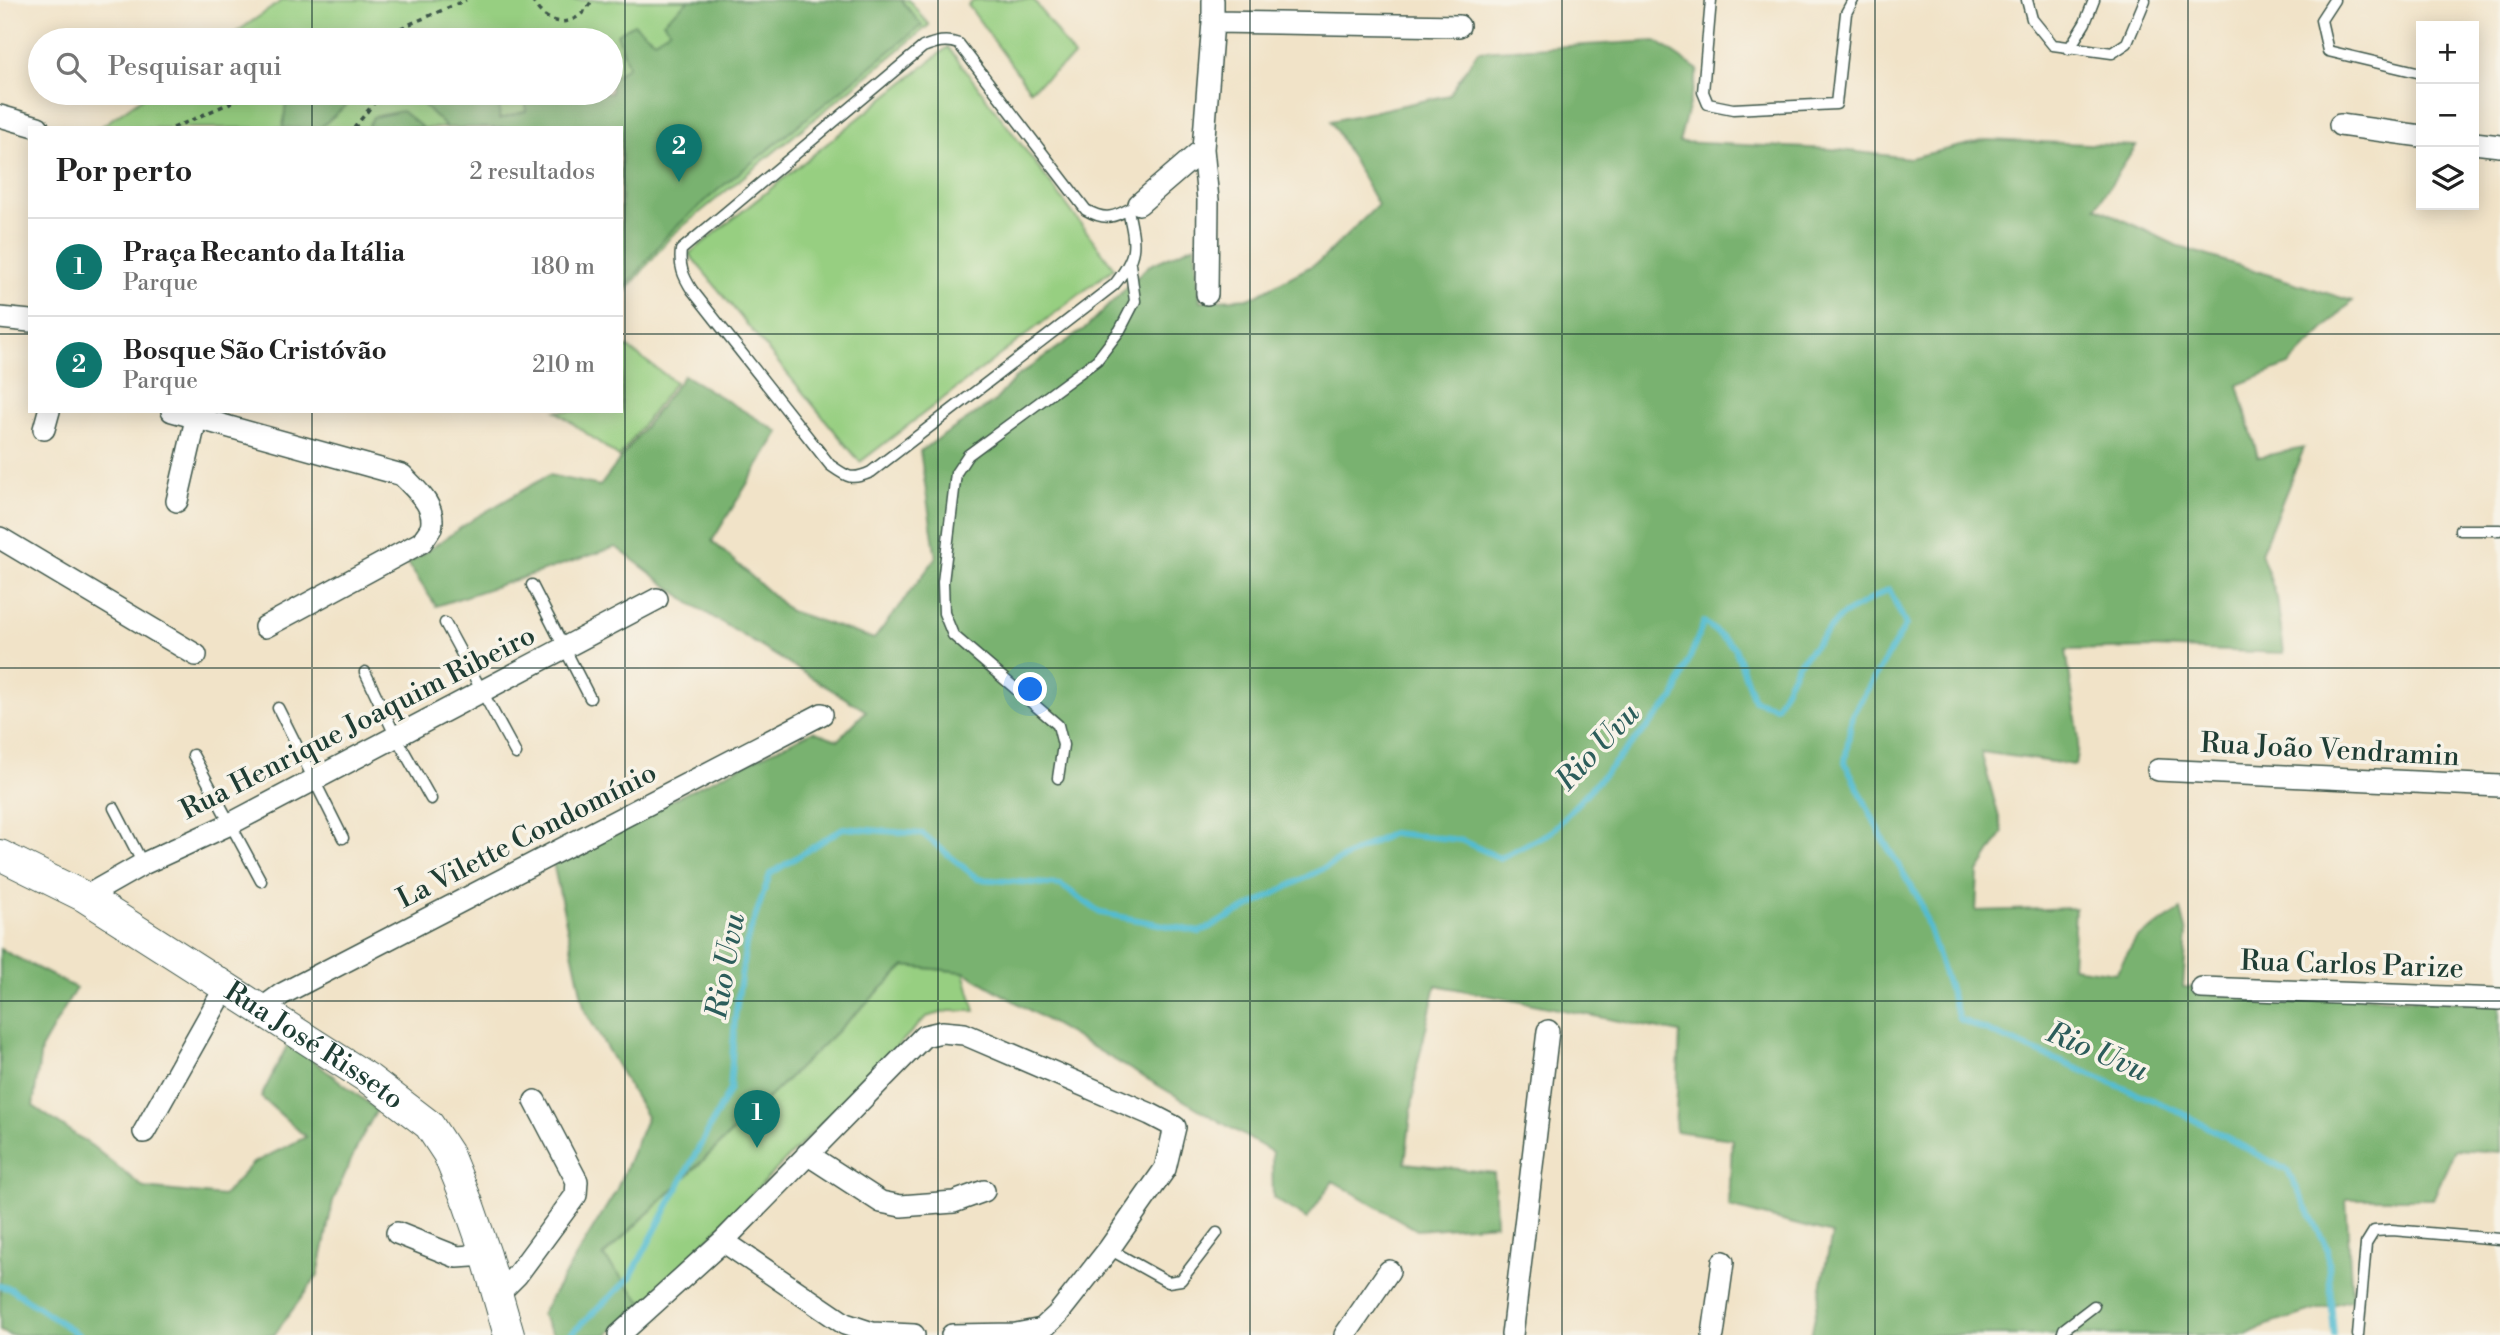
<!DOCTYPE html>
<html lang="pt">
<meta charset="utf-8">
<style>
body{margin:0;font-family:"Libre Bodoni",serif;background:#f6f6f6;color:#222}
.controls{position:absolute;right:21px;top:21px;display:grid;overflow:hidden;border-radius:0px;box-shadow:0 4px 18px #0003}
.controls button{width:63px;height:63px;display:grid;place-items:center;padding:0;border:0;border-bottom:2px solid #e0e0e0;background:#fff;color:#222;font:35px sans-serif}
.you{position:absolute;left:1031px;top:690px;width:24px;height:24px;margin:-18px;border:5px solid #fff;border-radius:50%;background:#1a73e8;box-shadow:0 0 0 10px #1a73e833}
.badge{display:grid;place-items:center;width:46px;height:46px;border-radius:50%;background:#0f766e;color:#fff;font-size:23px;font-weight:700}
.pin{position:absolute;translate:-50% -58px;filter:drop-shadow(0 2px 4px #0008)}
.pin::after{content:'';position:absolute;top:37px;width:24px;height:21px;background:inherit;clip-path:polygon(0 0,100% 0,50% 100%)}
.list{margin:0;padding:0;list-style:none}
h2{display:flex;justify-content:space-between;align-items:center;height:91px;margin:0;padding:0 28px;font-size:30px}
h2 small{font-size:23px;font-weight:400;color:#767676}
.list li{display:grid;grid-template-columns:46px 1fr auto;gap:21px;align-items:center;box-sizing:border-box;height:98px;padding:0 28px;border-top:2px solid #e0e0e0}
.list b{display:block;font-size:26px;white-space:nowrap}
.list p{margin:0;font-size:23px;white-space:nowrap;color:#767676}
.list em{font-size:23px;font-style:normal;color:#767676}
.icon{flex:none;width:38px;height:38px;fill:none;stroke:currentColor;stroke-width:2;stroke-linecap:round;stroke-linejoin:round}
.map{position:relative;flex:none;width:2500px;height:1335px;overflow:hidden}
.search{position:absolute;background:#fff;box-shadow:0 4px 18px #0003;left:28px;top:28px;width:595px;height:77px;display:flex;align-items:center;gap:18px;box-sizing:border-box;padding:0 24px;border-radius:38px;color:#767676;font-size:26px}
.panel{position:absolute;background:#fff;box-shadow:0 4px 18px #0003;left:28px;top:126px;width:595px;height:287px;border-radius:0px}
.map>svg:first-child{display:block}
</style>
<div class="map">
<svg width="2500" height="1335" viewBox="0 0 2500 1335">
<rect width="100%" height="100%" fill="#f7f3e8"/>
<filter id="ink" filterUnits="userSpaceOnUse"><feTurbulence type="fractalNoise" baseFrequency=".0143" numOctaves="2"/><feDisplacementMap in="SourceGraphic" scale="14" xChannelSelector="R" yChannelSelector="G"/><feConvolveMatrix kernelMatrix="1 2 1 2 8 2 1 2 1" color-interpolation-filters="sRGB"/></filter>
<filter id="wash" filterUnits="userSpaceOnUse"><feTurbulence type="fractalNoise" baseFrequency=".00686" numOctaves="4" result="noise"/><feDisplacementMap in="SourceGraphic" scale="28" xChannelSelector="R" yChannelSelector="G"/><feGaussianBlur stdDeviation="1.57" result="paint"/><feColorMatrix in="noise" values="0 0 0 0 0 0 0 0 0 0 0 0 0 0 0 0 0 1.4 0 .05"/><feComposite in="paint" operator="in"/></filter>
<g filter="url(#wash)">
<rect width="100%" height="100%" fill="#f1e3c8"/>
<path fill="#97cf81" stroke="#5b865a" stroke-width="2" d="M283,0H909L929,25L671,236L621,297V128H99L149,93H611V40H225Z
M975,0H1034L1074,57L1030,90L968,5Z
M948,47L1114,268L860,462L689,254Z
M621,343L675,382L619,457L556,411H621Z
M905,966L964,972L975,1011H949L926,1017L644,1304L603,1257Z"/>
<path fill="#79b26f" stroke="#4c7852" stroke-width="2" d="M689,0H901L922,25L718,190L669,233L621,293V128H443L445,126L411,93H458L463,96L467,93H501L499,119L526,111V93H611V80L628,66L617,34L634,24L654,40L670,30L663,22Z
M1656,41L1698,70L1679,142L1831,149L1910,158L1986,140L2136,146L2096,207L2180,247L2352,301L2289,365L2238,385L2258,457L2304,448L2261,553L2277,598L2284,653L2151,648L2066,650L2079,739L2075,765L1981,752L2003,832L1978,872L1976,911L2075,908L2072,967L2116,973L2136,939L2181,910L2187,933L2183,987L2500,1004V1152L2455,1149L2433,1199H2346L2352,1299L2267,1325L2246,1335H1811L1832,1234L1729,1207L1732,1139L1675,1131L1680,1033L1436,985L1417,1067L1405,1163L1494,1173L1496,1224L1417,1230L1333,1181L1307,1219L1273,1198L1272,1152L964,972L905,966L603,1256L644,1304L607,1335H554L541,1314L616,1191L647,1117L585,1011L552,858L813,731L838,740L866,711L690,603L616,547L436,606L408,564L475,518L549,475L600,486L684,375L779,432L712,541L790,611L874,639L936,558L920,451L995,401L1015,378L1087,327L1148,266L1195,245L1200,301L1251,298L1319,262L1378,205L1331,121L1449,95L1478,51Z
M293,93H360L320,128H283L287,94Z
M402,111L423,128H367L373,117Z
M0,949L76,988L41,1049L33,1106L92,1146L144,1188L223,1196L253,1163L306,1137L261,1097L289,1042L377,1110L359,1142L333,1201L318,1275L274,1335H10L0,1331Z"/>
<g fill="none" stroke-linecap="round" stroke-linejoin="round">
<path stroke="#53bcd0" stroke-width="6" d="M0,1286L11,1289L79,1335
M570,1335L630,1278L730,1089L735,1017L746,944L770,874L843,828L923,834L978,879L1061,885L1101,913L1200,932L1392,833L1461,840L1500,858L1551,832L1674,698L1704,622L1735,648L1754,700L1776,707L1798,664L1841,616L1889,589L1906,625L1852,715L1845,762L1885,843L1919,899L1959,1019L2176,1110L2288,1171L2327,1248L2334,1335"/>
</g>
</g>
<g filter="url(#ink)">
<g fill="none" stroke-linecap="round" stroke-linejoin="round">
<defs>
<path id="service" d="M1711,0L1703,92L1708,104L1733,109L1836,104L1846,13L1853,0
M2027,0L2032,19L2053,45L2112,53L2127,43L2145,0
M2334,0L2321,20L2328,51L2421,73
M2069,49L2085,23L2094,0
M1128,210C1136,247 1138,255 1114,285L871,472C851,481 847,477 830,465L692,290C683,276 679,266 681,250L923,47C936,42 946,39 959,44L1086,210C1109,223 1117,215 1139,204
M2460,530H2500
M532,585L590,698
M445,623L516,754
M365,672L396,737L431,799
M278,708L343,838
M193,755L261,881
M1058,778L1063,745L1058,725L953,635L944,613L943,582L956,473L968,455L1097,360L1120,330L1135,301L1130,264
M114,808L143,864
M1109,1249L1168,1282L1181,1280L1217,1233
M2062,1335L2064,1329L2094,1306
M2358,1335L2366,1244L2374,1231L2392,1230L2500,1239"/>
<path id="minor" d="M1213,22L1459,26
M0,116L38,127
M2340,125L2421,136
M2474,143L2500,146
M1203,149L1208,200L1207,294
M1139,204L1203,149L1213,22V0
M0,318L30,321
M172,411L402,475C415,489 437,506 431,528C429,532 424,538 422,542L265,627
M44,429L49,411
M177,501L196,419
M0,538L196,655
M2158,770L2500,786
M85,897L143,864L230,824L657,599
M2202,988L2500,999
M260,1010L282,994L822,714
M144,1132L225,988
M807,1154L881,1202L901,1206L954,1202L984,1191
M397,1233L457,1257L486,1255
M723,1241L845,1324L872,1333L914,1335
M497,1295L517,1275L576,1195L577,1181L535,1101
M619,1335L723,1241L924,1036L942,1032L964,1034L1150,1114L1175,1127L1165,1169L1109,1249L1057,1315L1042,1329L1016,1334L952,1335
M1345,1335L1389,1271
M1512,1335L1548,1031
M1713,1335L1723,1262"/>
<g id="secondary">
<path id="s1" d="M0,855L85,897L369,1079L429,1125L448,1154L468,1203L486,1255L509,1335"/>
</g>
</defs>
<use href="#service" stroke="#3e564a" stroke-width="13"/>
<use href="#minor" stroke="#3e564a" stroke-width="24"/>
<use href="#secondary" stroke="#3e564a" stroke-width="32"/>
<path stroke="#3e564a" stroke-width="3.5" stroke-dasharray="5 5" stroke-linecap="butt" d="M532,0C547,29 577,29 592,0
M373,40L466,0
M173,128L253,93
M354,128L382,93"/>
<use href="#service" stroke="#fff" stroke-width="10"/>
<use href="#minor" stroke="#fff" stroke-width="21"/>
<use href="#secondary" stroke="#fff" stroke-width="30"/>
</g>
</g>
<path fill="none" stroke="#1f3d34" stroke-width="2" stroke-opacity="0.55" d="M312,0V40M625,0V1335M938,0V1335M1250,0V1335M1562,0V1335M1875,0V1335M2188,0V1335M312,93V128M0,334H30M621,334H2500M312,411V1335M0,668H2500M0,1001H2500"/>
<g text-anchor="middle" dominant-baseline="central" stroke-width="7" stroke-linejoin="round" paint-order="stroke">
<g font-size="28" fill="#1f3d34" stroke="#f7f3e8">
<text transform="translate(358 723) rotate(-27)">Rua Henrique Joaquim Ribeiro</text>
<text transform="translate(2330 750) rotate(3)">Rua João Vendramin</text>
<text transform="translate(527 836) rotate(-27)">La Vilette Condomínio</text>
<text transform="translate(2352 965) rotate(2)">Rua Carlos Parize</text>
<text stroke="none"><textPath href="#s1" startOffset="368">Rua José Risseto</textPath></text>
</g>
<g font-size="30" font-style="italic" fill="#2c5d5b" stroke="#f7f3e8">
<text transform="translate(1598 747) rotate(-47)">Rio Uvu</text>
<text transform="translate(726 966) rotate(-80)">Rio Uvu</text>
<text transform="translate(2097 1052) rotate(23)">Rio Uvu</text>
</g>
</g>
</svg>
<div class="controls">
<button>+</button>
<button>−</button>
<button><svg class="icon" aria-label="layers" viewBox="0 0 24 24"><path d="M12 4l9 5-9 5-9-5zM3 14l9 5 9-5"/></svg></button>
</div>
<div class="you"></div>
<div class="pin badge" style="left:757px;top:1148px">1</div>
<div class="pin badge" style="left:679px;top:182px">2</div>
<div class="search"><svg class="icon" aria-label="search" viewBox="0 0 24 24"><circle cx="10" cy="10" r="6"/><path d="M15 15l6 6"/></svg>Pesquisar aqui</div>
<section class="panel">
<h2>Por perto<small>2 resultados</small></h2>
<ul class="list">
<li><span class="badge">1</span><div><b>Praça Recanto da Itália</b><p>Parque</p></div><em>180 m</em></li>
<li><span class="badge">2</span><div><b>Bosque São Cristóvão</b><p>Parque</p></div><em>210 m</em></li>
</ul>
</section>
</div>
